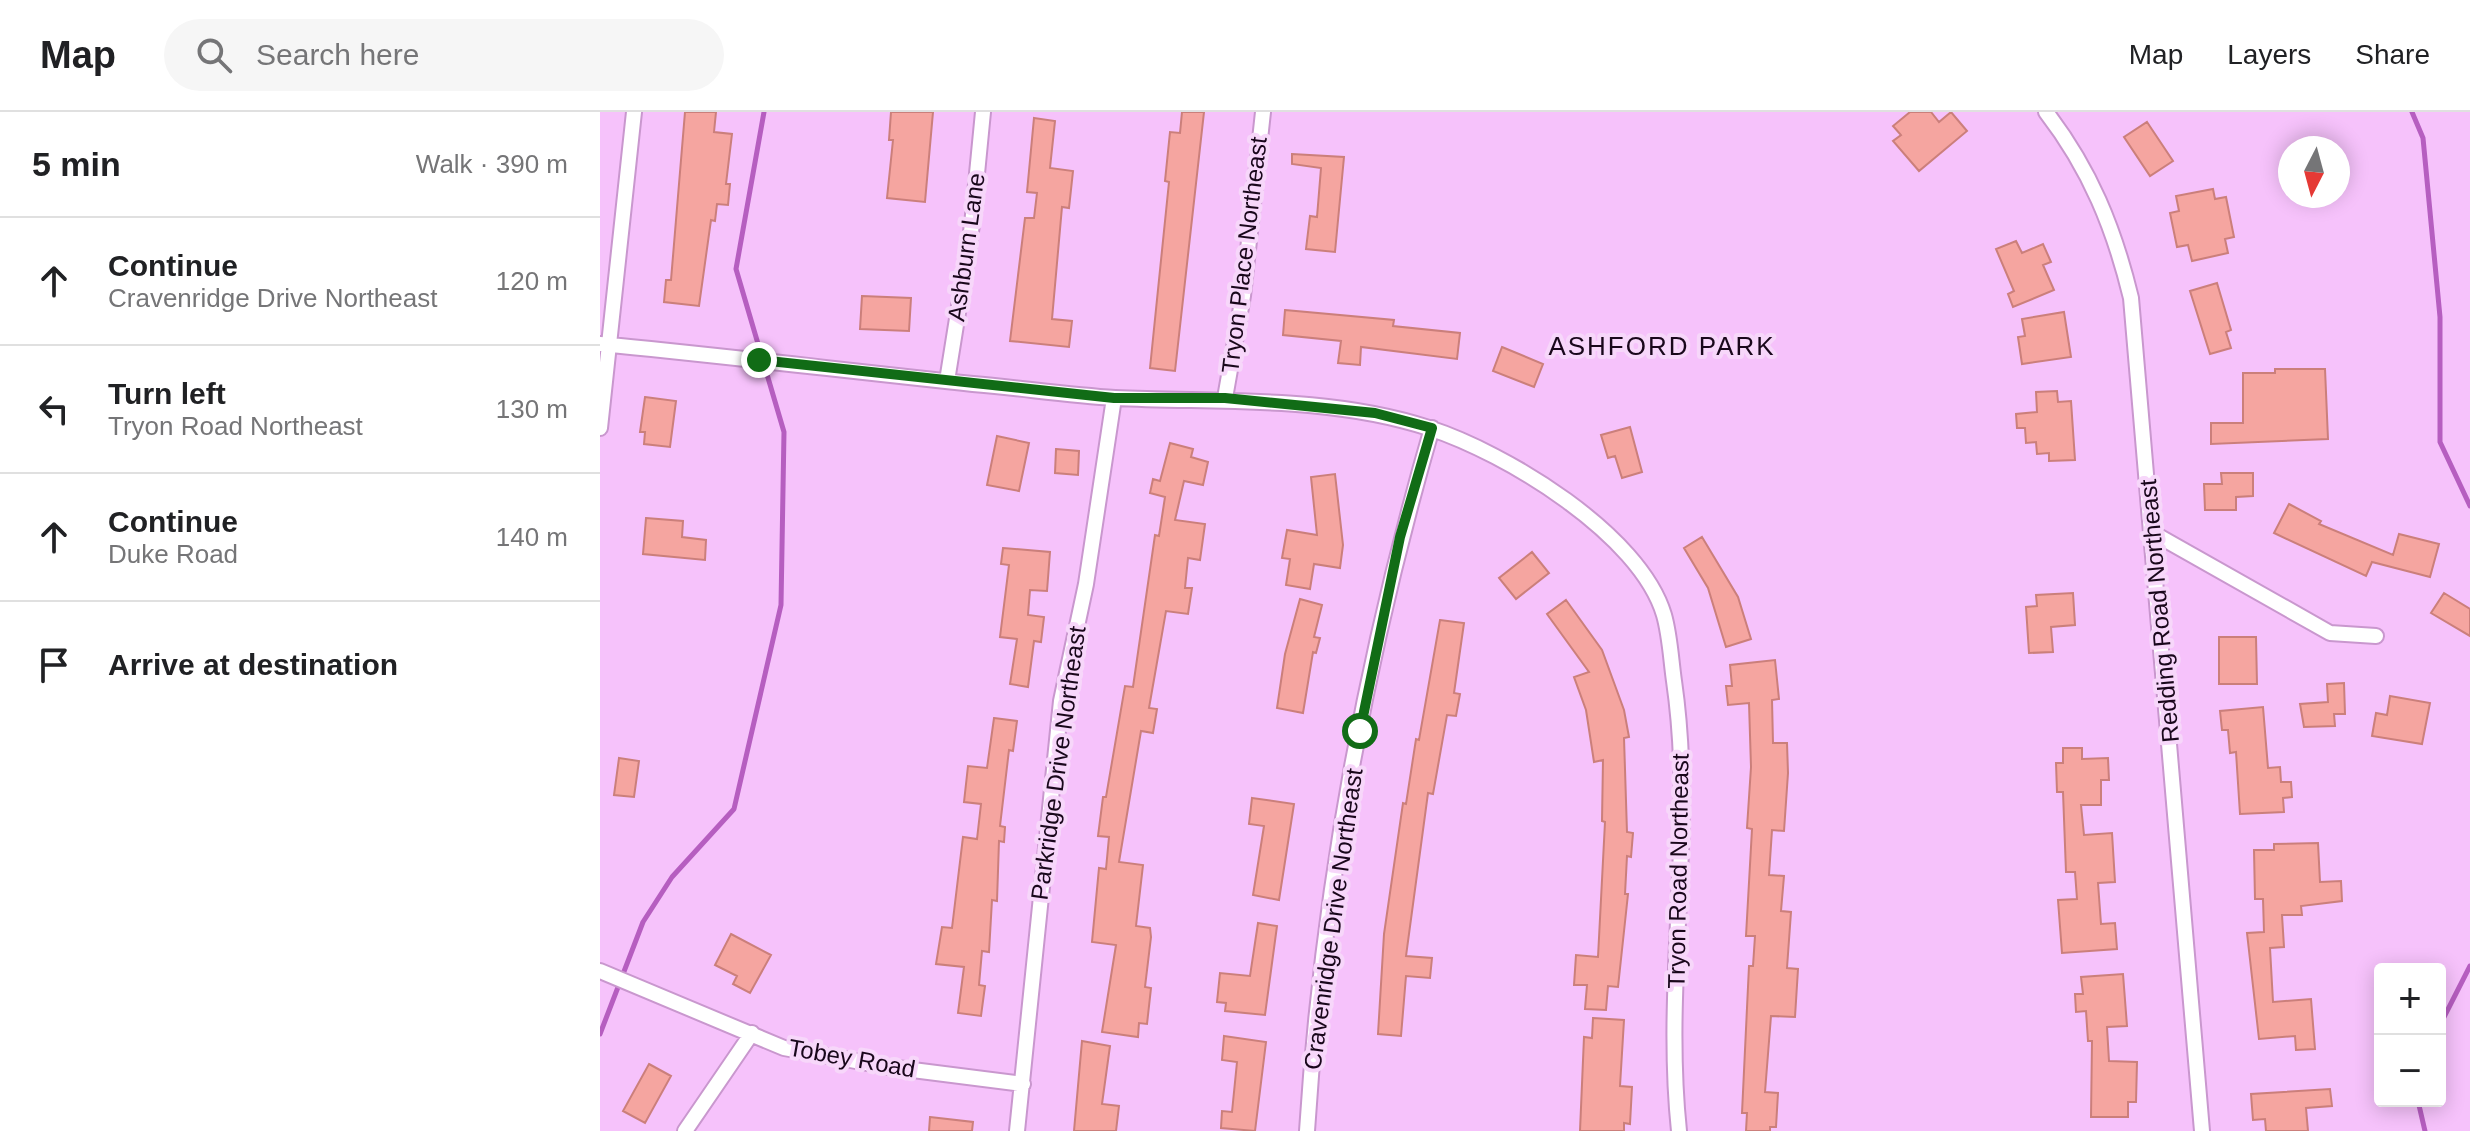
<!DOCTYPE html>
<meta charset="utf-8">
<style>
body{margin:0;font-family:Helvetica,sans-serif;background:#f6f6f6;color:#202124}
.controls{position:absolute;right:24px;bottom:24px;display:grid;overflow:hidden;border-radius:8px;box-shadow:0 4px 20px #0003}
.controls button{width:72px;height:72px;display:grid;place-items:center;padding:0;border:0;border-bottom:2px solid #e0e0e0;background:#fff;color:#202124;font:40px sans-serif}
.compass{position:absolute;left:1678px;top:24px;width:72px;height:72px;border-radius:50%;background:#fff;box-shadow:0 4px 20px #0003;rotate:186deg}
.stop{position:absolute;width:24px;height:24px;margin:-18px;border:6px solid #116c16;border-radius:50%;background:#fff}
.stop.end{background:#116c16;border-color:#fff;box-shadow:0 2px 8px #0008}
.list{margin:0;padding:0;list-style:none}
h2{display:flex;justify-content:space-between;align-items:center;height:104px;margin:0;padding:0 32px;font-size:34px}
h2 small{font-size:26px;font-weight:400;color:#757577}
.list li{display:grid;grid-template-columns:52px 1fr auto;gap:24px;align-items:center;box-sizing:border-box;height:128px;padding:0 32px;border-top:2px solid #e0e0e0}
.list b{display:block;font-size:30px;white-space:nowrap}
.list p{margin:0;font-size:26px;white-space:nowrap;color:#757577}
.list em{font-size:26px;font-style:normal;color:#757577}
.icon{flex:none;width:44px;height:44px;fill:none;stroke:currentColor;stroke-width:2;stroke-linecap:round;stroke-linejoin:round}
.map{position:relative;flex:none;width:1870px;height:1019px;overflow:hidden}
header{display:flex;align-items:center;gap:48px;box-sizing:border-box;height:112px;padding:0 40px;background:#fff;border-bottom:2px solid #e0e0e0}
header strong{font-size:38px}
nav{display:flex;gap:44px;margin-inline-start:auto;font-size:28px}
.search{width:560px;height:72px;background:#f6f6f6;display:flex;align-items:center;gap:20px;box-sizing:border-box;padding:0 28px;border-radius:44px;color:#757577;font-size:30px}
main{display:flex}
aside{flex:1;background:#fff}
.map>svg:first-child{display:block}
</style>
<header>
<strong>Map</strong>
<div class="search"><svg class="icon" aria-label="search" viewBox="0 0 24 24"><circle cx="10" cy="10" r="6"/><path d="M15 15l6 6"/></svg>Search here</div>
<nav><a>Map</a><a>Layers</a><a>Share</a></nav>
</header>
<main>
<aside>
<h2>5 min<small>Walk · 390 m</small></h2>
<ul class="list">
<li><svg class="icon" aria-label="ahead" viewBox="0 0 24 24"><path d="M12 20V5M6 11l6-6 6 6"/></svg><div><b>Continue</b><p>Cravenridge Drive Northeast</p></div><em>120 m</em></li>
<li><svg class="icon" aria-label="left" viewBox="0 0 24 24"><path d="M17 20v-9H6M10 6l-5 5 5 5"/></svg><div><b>Turn left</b><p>Tryon Road Northeast</p></div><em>130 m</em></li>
<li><svg class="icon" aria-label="ahead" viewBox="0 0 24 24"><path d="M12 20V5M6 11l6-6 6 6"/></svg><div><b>Continue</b><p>Duke Road</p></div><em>140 m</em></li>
<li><svg class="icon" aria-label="arrive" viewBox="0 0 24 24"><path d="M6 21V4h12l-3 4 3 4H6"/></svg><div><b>Arrive at destination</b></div></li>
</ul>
</aside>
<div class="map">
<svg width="1870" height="1019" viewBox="0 0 1870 1019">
<rect width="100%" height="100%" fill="#f6c2fb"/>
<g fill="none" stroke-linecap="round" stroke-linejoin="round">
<path stroke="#b65ec0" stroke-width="5" d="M1812,0L1823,26L1840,205V330L1870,394
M1840,913L1870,854
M0,922L43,810L72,765L134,697L181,493L184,320L136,157L164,0
M1818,989L1825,1019"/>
</g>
<path fill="#f5a5a0" stroke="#cb7f7b" stroke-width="2" d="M85,0H116L114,20L132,22L126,72H130L128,93L117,92L115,109L111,108L99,194L64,190L66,168H71Z
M291,0H333L325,90L287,86L293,28H289Z
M582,0H604L575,259L550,256L569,70L565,69L570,20L580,21Z
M1310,0H1331L1339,10L1351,0L1367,19L1319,59L1293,29L1301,23L1293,14Z
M434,6L455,9L450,56L473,59L469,96L462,95L452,207L472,209L469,235L410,229L425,106H434L437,81L427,80Z
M1547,10L1573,49L1550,64L1524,25Z
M692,42L744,45L735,140L706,137L710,104L717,105L721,56L692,52Z
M1613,77L1615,87L1626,85L1634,125L1625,127L1628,141L1592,149L1588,133L1577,135L1570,101L1579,99L1576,84Z
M1416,129L1422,141L1443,132L1451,150L1443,153L1454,178L1413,195L1408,182L1414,179L1396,137Z
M1617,171L1631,218L1626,220L1631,236L1610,242L1590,179Z
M262,184L311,186L309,219L260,217Z
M685,198L794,208L793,214L860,221L857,247L761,235L760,253L738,251L741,229L683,223Z
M1464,200L1471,245L1422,252L1418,225L1425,224L1422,207Z
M902,235L943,252L934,275L893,259Z
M1675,257H1725L1728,327L1611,332V311H1643V261H1675Z
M1457,279L1458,290L1471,289L1475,348L1449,349V341L1437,342L1436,330L1426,331L1425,316H1417L1416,302L1437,300L1436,280Z
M45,285L76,289L70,335L44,332L45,320H40Z
M1030,315L1042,360L1022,366L1015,344L1008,346L1001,323Z
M397,324L429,331L419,379L387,373Z
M570,331L593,337L591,345L608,350L603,373L584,369L575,408L605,412L600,448L588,446L585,476H592L588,502L566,499L549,596L557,597L553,621L541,619L519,750L543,753L536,814L550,816L551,825L545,875L551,876L547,912L539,911L538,925L502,920L516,833L492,830L499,756L506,757L509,725L498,724L503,685H506L525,574L533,575L555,423L559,424L565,385L550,381L553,367L560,369Z
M456,337L479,339L478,363L455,361Z
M1621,361H1653V384L1636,385V398H1605L1604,372H1622Z
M735,362L743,433L740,456L714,452L710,477L686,473L690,447L682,446L687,418L717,423L711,365Z
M1689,392L1721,409L1719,412L1793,443L1799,422L1839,432L1830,465L1772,450L1766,464L1674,421Z
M46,406L83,409L82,425L106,428L105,448L43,442Z
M1102,425L1138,485L1151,527L1126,535L1108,476L1084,436Z
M403,436L450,440L447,479L430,478L428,503L444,505L441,530L434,529L428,575L410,572L417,527L400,525L409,453L401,452Z
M932,440L949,461L916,487L899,466Z
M1473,481L1475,513L1451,515L1453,540L1429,541L1426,495L1437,494L1436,483Z
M1844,481L1870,497V524L1831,501Z
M700,487L722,493L714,525L720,526L716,541L713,540L703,601L677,596L685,542Z
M966,488L1002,538L1024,598L1029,625L1024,626L1027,720L1033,721L1031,745L1027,744L1025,782H1028L1018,875L1008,874L1006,898L985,897L987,873H974L976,843L998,845L1005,710L1002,709L1003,648L994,650L986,598L974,565L989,560L947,502Z
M840,508L864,511L854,581L860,582L856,604L847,603L833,682L828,681L806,844L832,846L830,866L806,864L801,924L778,922L784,822L803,691L806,692L816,627L819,628Z
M1619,525H1656L1657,572H1619Z
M1175,548L1179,587L1172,588L1173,631H1187L1188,661L1184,719L1172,718L1169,763L1184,764L1181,799L1191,800L1187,856L1198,857L1195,905L1171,904L1165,980L1178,981L1176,1015H1170V1019H1146L1147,1001H1142L1149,854H1153L1155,824H1146L1152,717L1147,716L1151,655L1149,591L1128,593L1126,574H1132L1130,553Z
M1744,571L1745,602H1734L1735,614L1704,615L1700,592L1728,590L1727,572Z
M1790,584L1830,591L1822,632L1772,624L1776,601L1787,603Z
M1663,595L1668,656L1680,655L1681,670H1691L1692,685L1683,686L1684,700L1640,702L1636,640L1630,641L1628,618H1622L1620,599Z
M394,606L417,609L413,639L409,638L400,714L405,715L404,730L399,729L397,789L392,788L389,840L382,839L379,873L385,874L381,904L358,901L364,855L336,852L342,815L352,816L363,725L377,727L381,692L364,690L368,654L387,656Z
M1463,636H1482V647L1508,646L1509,668H1501V693H1481L1484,723L1512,721L1515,770L1498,771L1501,812L1515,811L1517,837L1462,841L1458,788L1477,787L1475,760H1466L1463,680H1457L1456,651H1463Z
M19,646L39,649L34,685L14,683Z
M652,686L694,692L679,788L653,783L664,714L649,712Z
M1718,731L1720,770L1741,769L1742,789L1701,794L1702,803H1682L1684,835L1670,836L1673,890L1711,887L1715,937L1696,938L1695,924L1659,927L1647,821L1664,820L1663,787H1655L1654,738H1674V732Z
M658,811L677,814L665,903L625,899L626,891L617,890L620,861L650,864Z
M131,822L171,843L150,881L133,872L137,864L115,853Z
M1523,862L1527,914L1507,915L1509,949L1537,950L1536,990H1528V1005H1491L1492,929H1488L1486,899L1476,900L1475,882H1483L1481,865Z
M993,906L1024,908L1020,974L1032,975L1030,1012L1024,1011V1019H980L984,925L992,926Z
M624,924L666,930L655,1019L621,1016L622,999L632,1000L637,950L622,948Z
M482,929L510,934L502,992L519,994L516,1019H474Z
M49,952L71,964L45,1011L23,999Z
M1730,977L1732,994L1706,996L1708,1019H1666L1665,1007L1653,1008L1651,982Z
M330,1005L373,1010L372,1019H329Z"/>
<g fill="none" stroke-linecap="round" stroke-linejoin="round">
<defs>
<path id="minor" d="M1446,0C1490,57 1514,116 1531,186L1602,1019
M0,232C125,244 249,259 373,272C420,276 468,283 515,286C619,291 728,283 829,316C906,341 1040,422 1064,503C1070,524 1071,548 1074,569C1096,719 1063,869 1079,1019
M347,269L372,113L383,0
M625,286L643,184L663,0
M0,316L34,0
M1553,421L1730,521L1776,524
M0,859L184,936L289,955L423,972
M85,1019L152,921
M417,1019L461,589L486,472L514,286
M707,1019C722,783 766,544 832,316"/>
</defs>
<use href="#minor" stroke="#c997ce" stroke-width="18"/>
<use href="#minor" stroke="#fff" stroke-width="14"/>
</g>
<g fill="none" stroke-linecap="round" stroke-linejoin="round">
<path stroke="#116c16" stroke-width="10" d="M159,248L514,286H625L775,301L832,316L800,425L760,619"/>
</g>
<g text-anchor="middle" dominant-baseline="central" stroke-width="8" stroke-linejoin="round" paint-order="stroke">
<g font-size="24" fill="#19071b" stroke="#f7d7fa">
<text transform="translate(366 135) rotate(-82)">Ashburn Lane</text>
<text transform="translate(644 143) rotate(-83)">Tryon Place Northeast</text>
<text transform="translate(1559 499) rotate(-95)">Redding Road Northeast</text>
<text transform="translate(458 651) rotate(-82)">Parkridge Drive Northeast</text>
<text transform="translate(1078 759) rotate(-89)">Tryon Road Northeast</text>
<text transform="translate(733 807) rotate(-82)">Cravenridge Drive Northeast</text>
<text transform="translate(252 946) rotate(10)">Tobey Road</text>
</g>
<g font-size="26" letter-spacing="2" fill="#19071b" stroke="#f7d7fa">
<text x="1062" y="234">ASHFORD PARK</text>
</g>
</g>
</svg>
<div class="controls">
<button>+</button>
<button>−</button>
</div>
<svg class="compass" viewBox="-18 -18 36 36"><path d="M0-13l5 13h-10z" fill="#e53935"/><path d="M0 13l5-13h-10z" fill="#757577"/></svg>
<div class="stop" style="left:760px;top:619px"></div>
<div class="stop end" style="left:159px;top:248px"></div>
</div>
</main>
